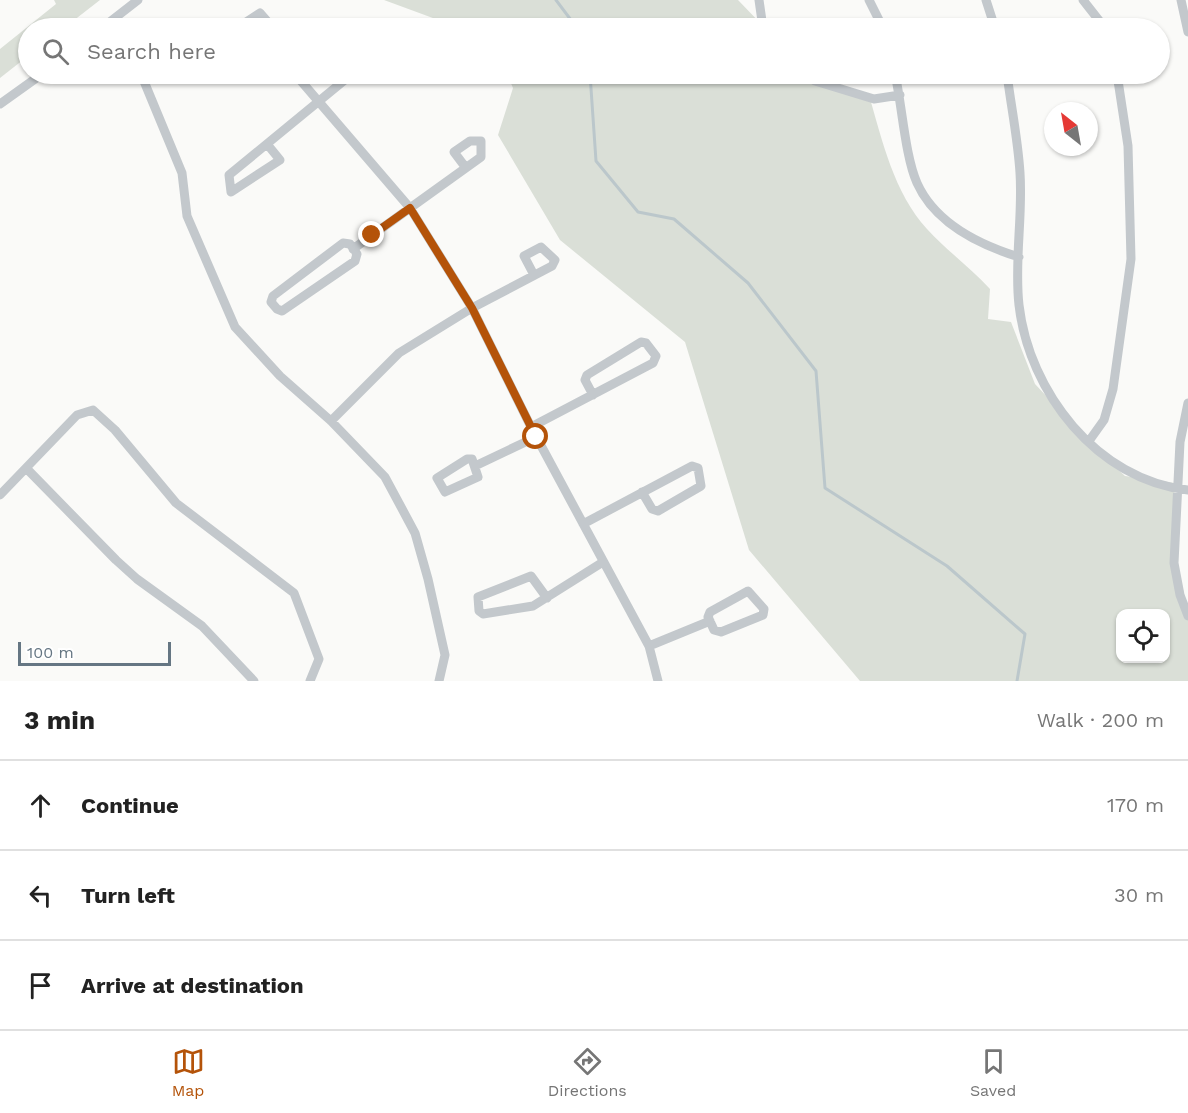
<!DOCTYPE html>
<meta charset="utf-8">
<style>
body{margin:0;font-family:"Work Sans",sans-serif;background:#f6f6f6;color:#222}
.controls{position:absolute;right:18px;bottom:18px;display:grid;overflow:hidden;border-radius:12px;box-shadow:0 2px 4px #0004}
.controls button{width:54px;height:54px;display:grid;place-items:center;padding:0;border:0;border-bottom:2px solid #e0e0e0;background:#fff;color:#222;font:30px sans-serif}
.compass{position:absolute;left:1044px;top:102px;width:54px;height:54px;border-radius:50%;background:#fff;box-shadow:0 2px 4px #0004;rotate:329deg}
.scale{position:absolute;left:18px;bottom:15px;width:153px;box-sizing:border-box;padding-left:6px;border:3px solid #657683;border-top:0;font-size:16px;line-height:21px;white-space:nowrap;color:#657683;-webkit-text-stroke:4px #fff;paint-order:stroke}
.stop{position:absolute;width:18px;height:18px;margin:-14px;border:4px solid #b45309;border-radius:50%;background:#fff}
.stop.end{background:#b45309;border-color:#fff;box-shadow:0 2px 6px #0008}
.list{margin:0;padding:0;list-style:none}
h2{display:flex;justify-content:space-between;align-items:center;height:78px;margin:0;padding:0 24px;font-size:26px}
h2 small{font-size:20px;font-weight:400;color:#767676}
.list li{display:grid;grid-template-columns:39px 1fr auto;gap:18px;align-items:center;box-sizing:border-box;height:90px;padding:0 24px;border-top:2px solid #e0e0e0}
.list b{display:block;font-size:22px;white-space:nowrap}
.list em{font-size:20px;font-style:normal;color:#767676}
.icon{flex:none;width:33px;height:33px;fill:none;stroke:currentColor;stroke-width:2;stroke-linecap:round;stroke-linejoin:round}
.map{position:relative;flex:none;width:1188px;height:681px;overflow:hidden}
.search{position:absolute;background:#fff;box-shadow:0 2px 4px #0004;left:18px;right:18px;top:18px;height:66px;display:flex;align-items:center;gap:15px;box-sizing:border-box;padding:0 21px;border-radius:33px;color:#767676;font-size:22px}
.sheet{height:348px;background:#fff}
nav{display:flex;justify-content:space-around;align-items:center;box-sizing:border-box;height:84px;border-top:2px solid #e0e0e0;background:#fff;font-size:16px;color:#767676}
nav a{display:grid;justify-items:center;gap:3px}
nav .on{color:#b45309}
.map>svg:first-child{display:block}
</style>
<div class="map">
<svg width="1188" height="681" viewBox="0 0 1188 681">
<rect width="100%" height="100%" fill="#fafaf8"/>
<path fill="#dadfd7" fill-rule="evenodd" d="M54,0H100L64,28H28V56L0,78V49L56,4Z
M384,0H738L765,28H460Z
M507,74H806L869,95C882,140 894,193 927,229C946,250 970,267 990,289L988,319L1011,322L1035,384L1099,452L1125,476L1175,483L1172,539L1188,612V681H860L749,550L685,342L560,240L498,135L513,88ZM1120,614H1166V658H1120Z"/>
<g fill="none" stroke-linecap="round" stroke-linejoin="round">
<path stroke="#bbc7cb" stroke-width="3" d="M556,0L577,28
M590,74L596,161L638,212L674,219L748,283L816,371L825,488L947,566L1025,634L1017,681"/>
<path stroke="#c3c8cc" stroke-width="9" d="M759,0L763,28
M869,0L883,28
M986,0L995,28
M1083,0L1105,28
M1181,0L1188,32
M102,28L138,0
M242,28L240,26L260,13L273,28
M141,74L182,173L187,216L235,327L280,376L331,421L385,477L415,533L428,579L445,655L439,681
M295,74L410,208L472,308L531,427L649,646L658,681
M805,74L815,81L874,99L900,95
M895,74C902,105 905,156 917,183C935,223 980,245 1019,257
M1007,74C1011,106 1018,140 1020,173C1023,217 1014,262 1019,305C1029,392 1097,480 1188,490
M0,104L42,74
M267,144L280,160L231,192L229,175L352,74
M343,243L350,244L357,254L355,261L282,311L277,309L271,302L273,296Z
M353,249C396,218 438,188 481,157V141H470L454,152L466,168
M1188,403L1180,442L1174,563L1180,595L1188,616
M331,421L399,353L472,308L552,266L555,260L541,247L524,256L534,275
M531,427L653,363L656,356L646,343L641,342L587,375L585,380L593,395
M1089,441L1104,420L1113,389L1131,259L1128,146L1117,74
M467,459H472L478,477L445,492L437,478Z
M475,466L536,437
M27,469L116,560L137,579L202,626L254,681
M0,495L77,415L93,410L115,430L176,503L294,593L319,659L310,681
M583,524L692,466L698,468L701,486L658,511L652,509L642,492
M748,591L764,609L763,615L721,632L714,630L708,617L710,612Z
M547,598L531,576L478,597L479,611L483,614L533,606L603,562
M649,646L710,621"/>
</g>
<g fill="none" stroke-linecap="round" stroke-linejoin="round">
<path stroke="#b45309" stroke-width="8" d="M372,235L410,208L472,308L536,437"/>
</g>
</svg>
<div class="controls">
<button><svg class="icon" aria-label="locate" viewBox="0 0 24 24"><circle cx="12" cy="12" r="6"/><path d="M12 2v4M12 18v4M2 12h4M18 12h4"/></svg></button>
</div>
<svg class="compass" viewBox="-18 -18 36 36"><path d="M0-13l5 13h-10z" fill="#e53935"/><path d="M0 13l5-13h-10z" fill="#767676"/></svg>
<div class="scale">100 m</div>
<div class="stop" style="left:536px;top:437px"></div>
<div class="stop end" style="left:372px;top:235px"></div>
<div class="search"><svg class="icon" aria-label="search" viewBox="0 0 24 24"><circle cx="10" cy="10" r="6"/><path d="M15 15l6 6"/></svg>Search here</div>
</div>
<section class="sheet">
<h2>3 min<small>Walk · 200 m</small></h2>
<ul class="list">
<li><svg class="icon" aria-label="ahead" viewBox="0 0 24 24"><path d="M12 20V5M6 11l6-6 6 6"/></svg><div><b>Continue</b></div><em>170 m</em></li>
<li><svg class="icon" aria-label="left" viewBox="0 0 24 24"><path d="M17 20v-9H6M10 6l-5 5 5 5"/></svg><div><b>Turn left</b></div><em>30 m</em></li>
<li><svg class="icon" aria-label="arrive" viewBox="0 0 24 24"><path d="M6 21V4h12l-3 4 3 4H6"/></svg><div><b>Arrive at destination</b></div></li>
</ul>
</section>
<nav>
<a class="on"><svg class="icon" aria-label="map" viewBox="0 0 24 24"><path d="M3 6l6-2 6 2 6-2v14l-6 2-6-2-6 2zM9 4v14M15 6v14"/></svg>Map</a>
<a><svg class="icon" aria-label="directions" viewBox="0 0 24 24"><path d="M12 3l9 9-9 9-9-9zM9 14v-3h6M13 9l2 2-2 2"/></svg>Directions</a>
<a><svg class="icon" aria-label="saved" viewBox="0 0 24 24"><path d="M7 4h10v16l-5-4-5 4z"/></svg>Saved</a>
</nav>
